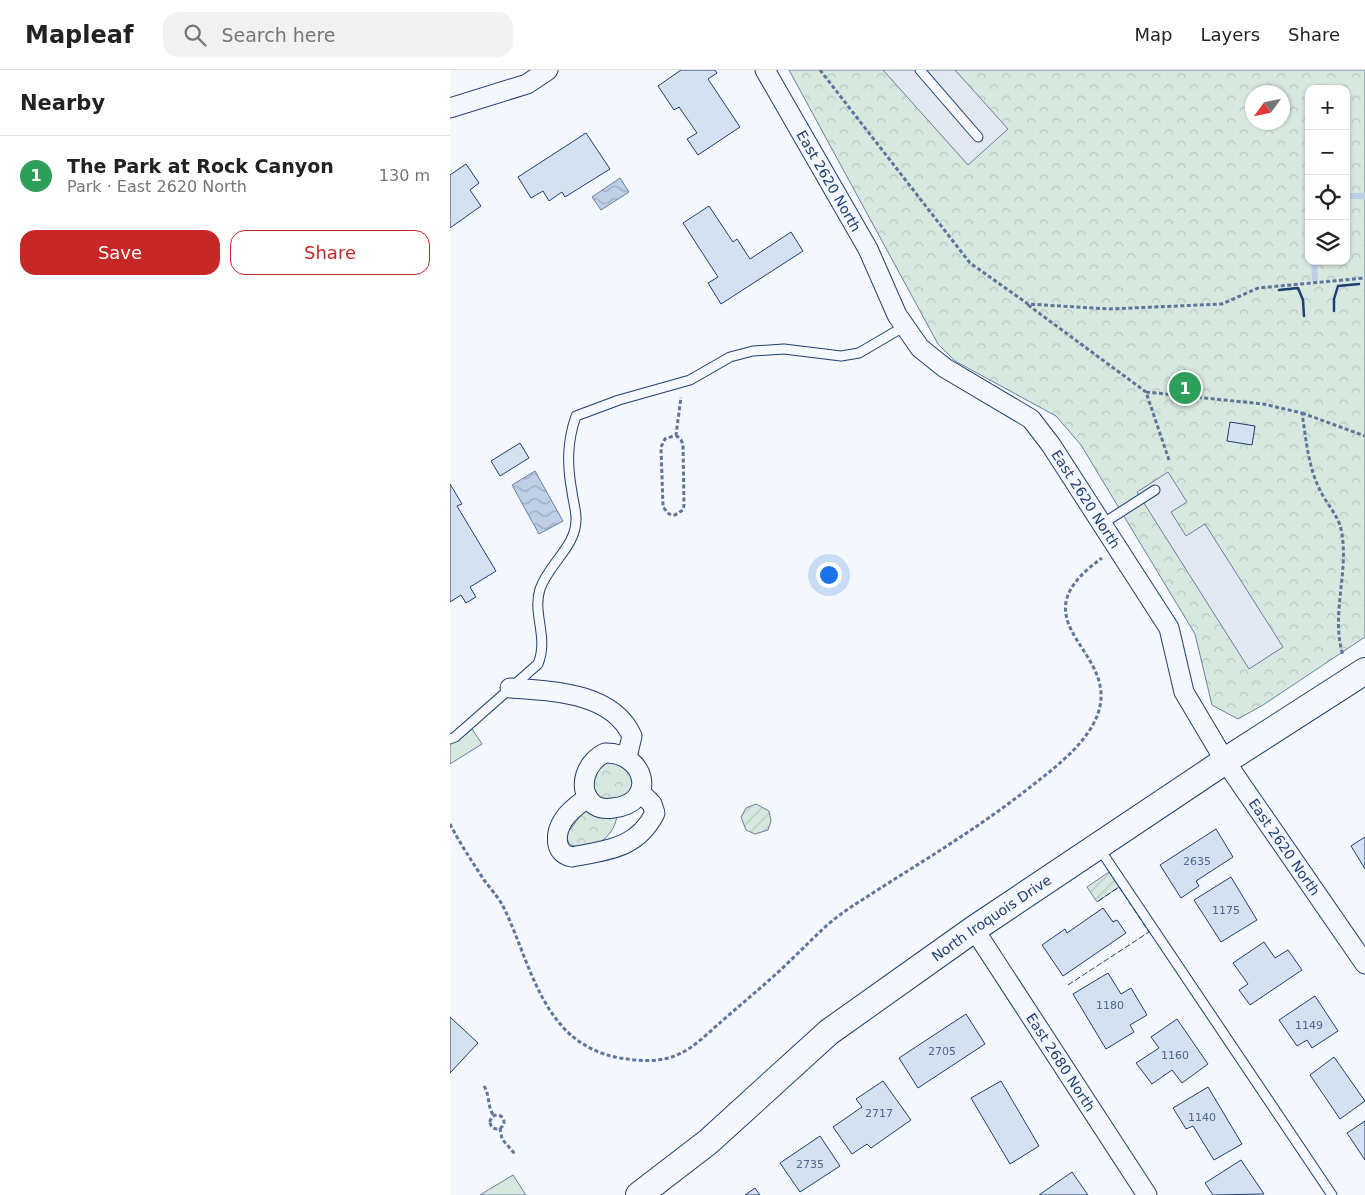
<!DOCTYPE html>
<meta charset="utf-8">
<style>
body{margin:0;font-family:"DejaVu Sans",sans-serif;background:#f2f2f2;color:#222}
.controls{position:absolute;right:15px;top:15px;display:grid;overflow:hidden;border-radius:10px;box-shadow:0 1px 4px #0004}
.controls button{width:45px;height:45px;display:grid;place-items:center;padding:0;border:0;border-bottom:1px solid #e0e0e0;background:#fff;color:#222;font:25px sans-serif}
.compass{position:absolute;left:795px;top:15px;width:45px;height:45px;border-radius:50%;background:#fff;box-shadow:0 1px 4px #0004;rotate:237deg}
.you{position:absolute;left:378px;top:504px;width:18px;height:18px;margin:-12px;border:4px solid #fff;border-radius:50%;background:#1a73e8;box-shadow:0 0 0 8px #1a73e833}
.badge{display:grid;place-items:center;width:32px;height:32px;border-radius:50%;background:#c62828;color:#fff;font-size:16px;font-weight:700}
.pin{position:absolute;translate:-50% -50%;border:2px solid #fff;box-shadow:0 1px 5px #0006}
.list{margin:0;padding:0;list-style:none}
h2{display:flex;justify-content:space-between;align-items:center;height:65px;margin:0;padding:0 20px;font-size:21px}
h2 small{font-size:16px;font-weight:400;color:#767676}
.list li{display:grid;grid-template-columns:32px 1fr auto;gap:15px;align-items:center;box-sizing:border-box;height:80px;padding:0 20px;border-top:1px solid #e0e0e0}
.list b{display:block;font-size:19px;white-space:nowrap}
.list p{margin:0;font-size:16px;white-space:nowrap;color:#767676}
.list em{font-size:16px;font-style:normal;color:#767676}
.actions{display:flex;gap:10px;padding:15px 20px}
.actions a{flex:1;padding:11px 0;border:1px solid #c62828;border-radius:15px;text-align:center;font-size:18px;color:#c62828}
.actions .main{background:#c62828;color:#fff}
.icon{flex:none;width:28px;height:28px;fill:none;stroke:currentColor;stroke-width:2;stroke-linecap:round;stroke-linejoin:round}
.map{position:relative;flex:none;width:915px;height:1125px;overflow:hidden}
header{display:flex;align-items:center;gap:30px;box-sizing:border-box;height:70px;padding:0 25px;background:#fff;border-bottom:1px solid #e0e0e0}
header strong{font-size:24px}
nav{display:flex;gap:28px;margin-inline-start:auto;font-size:18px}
.search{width:350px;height:45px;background:#f2f2f2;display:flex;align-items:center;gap:12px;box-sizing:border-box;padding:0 18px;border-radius:15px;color:#767676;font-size:19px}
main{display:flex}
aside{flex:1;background:#fff}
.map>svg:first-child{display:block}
</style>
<header>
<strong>Mapleaf</strong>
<div class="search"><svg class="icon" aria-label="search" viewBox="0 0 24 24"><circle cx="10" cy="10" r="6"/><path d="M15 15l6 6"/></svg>Search here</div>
<nav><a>Map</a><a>Layers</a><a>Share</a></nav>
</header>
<main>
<aside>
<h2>Nearby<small></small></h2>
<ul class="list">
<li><span class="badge" style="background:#2e9e5b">1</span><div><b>The Park at Rock Canyon</b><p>Park · East 2620 North</p></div><em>130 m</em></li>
</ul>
<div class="actions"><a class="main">Save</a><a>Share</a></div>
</aside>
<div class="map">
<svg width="915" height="1125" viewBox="0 0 915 1125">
<defs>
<pattern id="park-crowns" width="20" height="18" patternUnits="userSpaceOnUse" patternTransform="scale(1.25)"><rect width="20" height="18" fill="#d7e8df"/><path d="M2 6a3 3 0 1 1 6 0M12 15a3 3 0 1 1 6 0" fill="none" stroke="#b8c8c3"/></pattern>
<pattern id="garden-furrows" width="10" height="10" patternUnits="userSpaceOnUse" patternTransform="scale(1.25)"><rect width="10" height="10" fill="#d7e8df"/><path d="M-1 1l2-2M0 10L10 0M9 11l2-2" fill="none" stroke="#b8c8c3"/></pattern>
<pattern id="water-waves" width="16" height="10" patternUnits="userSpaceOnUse" patternTransform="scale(1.25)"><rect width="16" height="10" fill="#bed0e5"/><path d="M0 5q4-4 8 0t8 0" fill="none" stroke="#9aaabe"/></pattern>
</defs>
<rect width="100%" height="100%" fill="#f4f7fb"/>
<path fill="#d7e8df" stroke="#687fa3" d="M22,659L32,674L0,694V674Z
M63,1105L76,1125H30Z"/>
<path fill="url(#park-crowns)" stroke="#687fa3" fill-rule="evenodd" d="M339,0H915V567L813,635L788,649L762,635L745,564L631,375L606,346L505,291L488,274ZM859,19H896V191H859ZM802,22H832V52H802Z
M162,687L189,711L178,730L144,729L138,706Z
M137,737L167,741C168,766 141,785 119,774L116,765Z"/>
<path fill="url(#garden-furrows)" stroke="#687fa3" d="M306,734L319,741L321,751L318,760L305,764L296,760L291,747L296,738Z
M659,802L669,817L647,832L637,817Z"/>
<path fill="#e3e8f0" stroke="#687fa3" d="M433,0H505L558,59L518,95Z
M718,402L737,432L721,442L736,466L755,454L833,577L799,599L687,422Z"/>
<path fill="url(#water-waves)" stroke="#687fa3" d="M170,108L179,122L151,140L142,127Z
M85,401L113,451L89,464L62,415Z"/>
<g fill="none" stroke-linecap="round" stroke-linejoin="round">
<path stroke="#bed0e5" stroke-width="6" d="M896,126H915
M864,191L865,209"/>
</g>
<path fill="#d5e0f0" stroke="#1d3f73" d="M231,0H265L267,3L258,9L290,57L248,85L237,69L247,63L229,37L224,40L208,16Z
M136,63L160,99L115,127L112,122L99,131L93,121L81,128L68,107Z
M16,94L29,113L20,120L31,136L0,158V105Z
M259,136L283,172L287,169L300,189L341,162L353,181L271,234L258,213L268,207L233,153Z
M780,352L805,356L802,375L777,371Z
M70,373L79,388L50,406L41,391Z
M0,414L12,434L7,436L46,501L20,517L26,527L16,533L11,525L0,532Z
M766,759L783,787L746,811L749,816L731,828L710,795Z
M915,767V799L901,776Z
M781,807L807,850L771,872L744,830Z
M653,838L663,852L667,850L676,863L613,906L592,875L615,859L617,863Z
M814,872L825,888L838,880L852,900L800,935L789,920L798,914L783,893Z
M658,903L671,924L681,918L697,945L680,955L684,962L656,979L623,924Z
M865,926L888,961L862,978L857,970L847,976L829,950Z
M516,944L535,974L468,1018L449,988Z
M0,947L28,973L0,1003Z
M727,949L758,994L732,1013L722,1000L702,1014L686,993L709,978L701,967Z
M884,987L915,1031L890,1049L860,1005Z
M433,1011L461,1050L421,1078L417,1074L402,1084L383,1057L412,1037L406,1029Z
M551,1011L589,1076L560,1094L521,1028Z
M758,1017L792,1074L764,1090L743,1056L736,1059L723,1038Z
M915,1051V1090L897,1063Z
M370,1066L390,1096L350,1122L330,1093Z
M791,1090L814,1124L763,1125L755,1113Z
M622,1102L638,1125H589Z
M305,1118L310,1125H295Z"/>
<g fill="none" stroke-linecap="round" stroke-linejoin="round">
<defs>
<path id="lane" d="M470,0L528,67
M652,454L705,420
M0,669L5,667L88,594C99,567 82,544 90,519C99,493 127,476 126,448C126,440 123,430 122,422C117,395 117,372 126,346L169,330L240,310L280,287L303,281L334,279L391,286L409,283L455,256
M649,778L882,1125"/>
<g id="street">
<path id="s1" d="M315,0L418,179L447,245L470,278L495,298L581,349L601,375L719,558L734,622L775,691L915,894"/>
<path d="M0,38L77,14L98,0"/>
<path d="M60,618C102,621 162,622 182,666L177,687"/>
<path d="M155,683C195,682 209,733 163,738C156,739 148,739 142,733C126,717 137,691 155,683Z"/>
<path d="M137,728C129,734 120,740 114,749C105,762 103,784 122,787C157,780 187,779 205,743L202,734L191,723"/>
<path id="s2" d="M524,859L697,1125"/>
</g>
<g id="secondary">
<path id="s3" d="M189,1125L258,1072L379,962L524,859L775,691L915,601"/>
</g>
</defs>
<use href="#lane" stroke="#1d3f73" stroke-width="11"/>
<use href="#street" stroke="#1d3f73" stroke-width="21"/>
<use href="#secondary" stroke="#1d3f73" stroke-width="28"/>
<path stroke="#5e769c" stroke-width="3" stroke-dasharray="4 2.5" stroke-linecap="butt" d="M370,0L520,193L578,234L659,239L772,234L808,218L915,208
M578,235L696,322L719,390
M696,322L813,334L852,343C856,369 858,395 869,418C875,432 888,445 891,459C900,501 880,545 893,585
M852,343L915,366
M226,365L231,370L233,374L234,435L233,440L225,445L219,444L213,437L211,377L215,369L226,365L231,327
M0,754C10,774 22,791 34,810C40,818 48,827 53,836C82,895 92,974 170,988C189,991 211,993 229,984C245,977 259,962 272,951C297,929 322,909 345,886C364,868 376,854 398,839C459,799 522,763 579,718C602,700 626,682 641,658C687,583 555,557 652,488
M34,1016C40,1025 37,1037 44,1046
M40 1052a7 7 0 1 1 14 0a7 7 0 1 1-14 0Z
M50,1058L52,1069L65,1084"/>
<use href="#lane" stroke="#f4f7fb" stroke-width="9"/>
<use href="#street" stroke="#f4f7fb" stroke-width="19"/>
<use href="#secondary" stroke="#f4f7fb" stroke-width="26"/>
<path stroke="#1d3f73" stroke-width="1" stroke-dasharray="6 2.5" stroke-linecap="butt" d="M618,915L699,862L669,817L647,832"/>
<path stroke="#1d3f73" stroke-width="2.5" d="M829,220L848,218L853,230L854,246
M884,241V229L888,216L909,214"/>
</g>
<g text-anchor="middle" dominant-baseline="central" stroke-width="4" stroke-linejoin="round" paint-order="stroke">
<g font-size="11" fill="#4b6792">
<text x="747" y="791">2635</text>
<text x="776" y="840">1175</text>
<text x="660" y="935">1180</text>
<text x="859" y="955">1149</text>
<text x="492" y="981">2705</text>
<text x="725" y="985">1160</text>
<text x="429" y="1043">2717</text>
<text x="752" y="1047">1140</text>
<text x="360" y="1094">2735</text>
</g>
<g font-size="14" fill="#1d3f73" stroke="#f4f7fb">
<text stroke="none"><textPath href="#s1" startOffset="128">East 2620 North</textPath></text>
<text stroke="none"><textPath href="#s1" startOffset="548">East 2620 North</textPath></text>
<text stroke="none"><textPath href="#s1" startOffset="952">East 2620 North</textPath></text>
<text stroke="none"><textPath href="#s3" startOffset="449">North Iroquois Drive</textPath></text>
<text stroke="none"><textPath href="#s2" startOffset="159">East 2680 North</textPath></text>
</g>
</g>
</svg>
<div class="controls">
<button>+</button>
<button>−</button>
<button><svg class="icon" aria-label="locate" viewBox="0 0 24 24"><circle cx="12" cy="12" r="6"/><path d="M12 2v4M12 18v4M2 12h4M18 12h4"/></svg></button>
<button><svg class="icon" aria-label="layers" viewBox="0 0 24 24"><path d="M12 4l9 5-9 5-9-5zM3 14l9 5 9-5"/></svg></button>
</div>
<svg class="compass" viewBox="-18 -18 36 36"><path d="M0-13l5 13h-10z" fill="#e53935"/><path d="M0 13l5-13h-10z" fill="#767676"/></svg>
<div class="you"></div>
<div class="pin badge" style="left:735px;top:318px;background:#2e9e5b">1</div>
</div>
</main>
